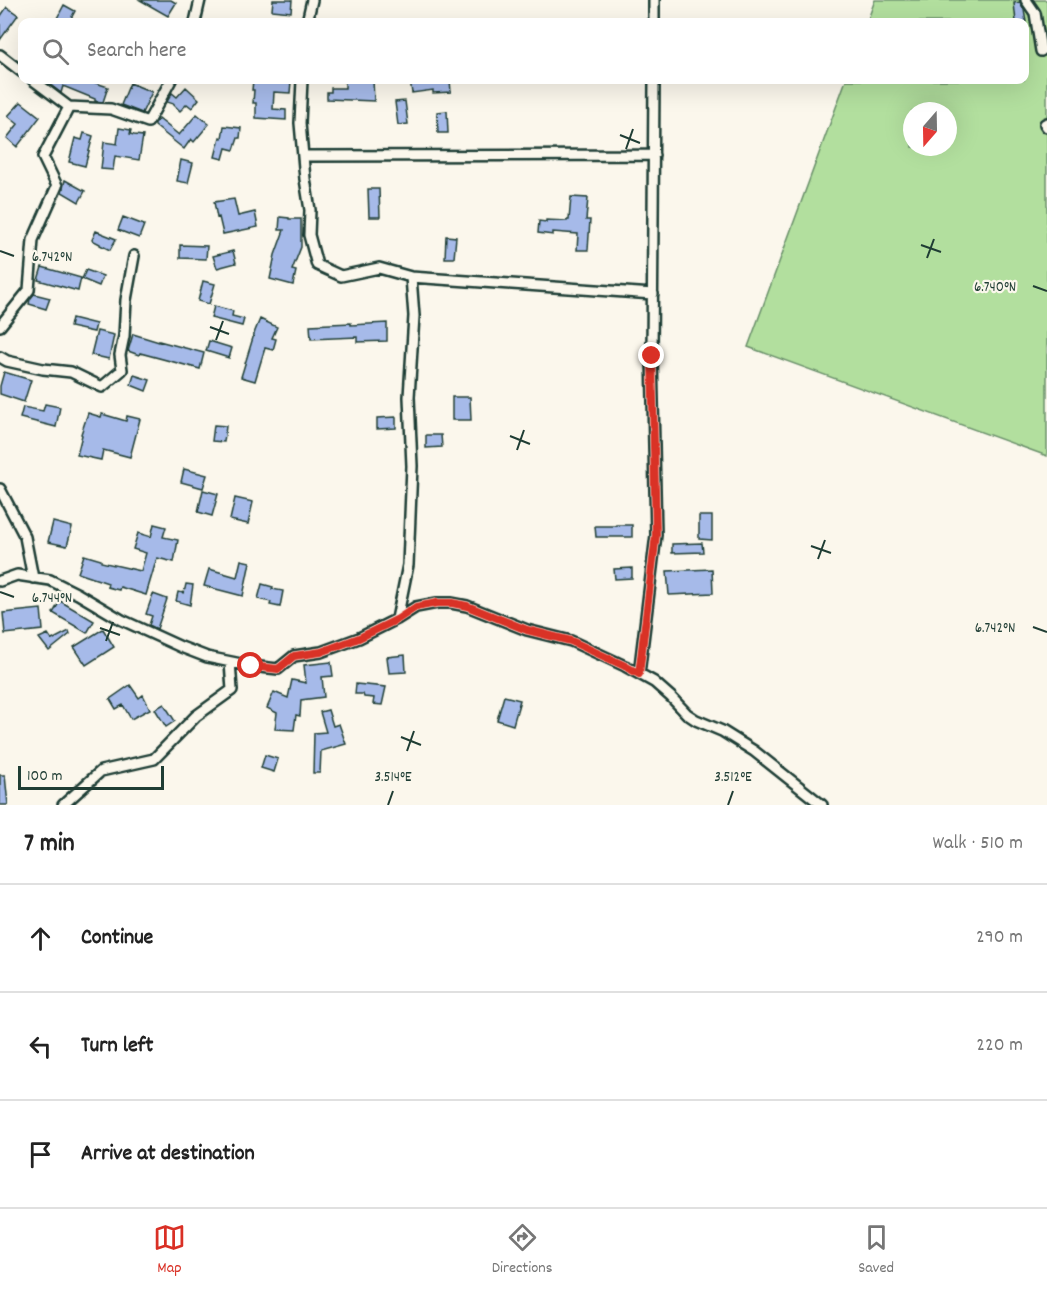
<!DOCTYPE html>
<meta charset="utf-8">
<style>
body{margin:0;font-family:Dekko,sans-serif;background:#f2f2f2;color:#222}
.compass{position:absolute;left:903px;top:102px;width:54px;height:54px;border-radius:50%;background:#fff;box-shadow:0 6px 24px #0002;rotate:200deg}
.scale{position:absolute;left:18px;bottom:15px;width:146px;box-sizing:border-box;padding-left:6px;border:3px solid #1f3d34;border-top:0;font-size:16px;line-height:21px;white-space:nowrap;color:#1f3d34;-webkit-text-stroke:4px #fbf7ec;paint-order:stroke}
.stop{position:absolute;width:18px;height:18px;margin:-14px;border:4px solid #d93025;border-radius:50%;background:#fff}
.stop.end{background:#d93025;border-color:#fff;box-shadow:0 2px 6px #0008}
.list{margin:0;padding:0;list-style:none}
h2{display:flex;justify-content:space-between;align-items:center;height:78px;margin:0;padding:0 24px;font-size:26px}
h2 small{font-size:20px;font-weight:400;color:#767676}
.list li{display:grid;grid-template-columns:39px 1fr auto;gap:18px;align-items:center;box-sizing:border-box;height:108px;padding:0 24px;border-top:2px solid #e0e0e0}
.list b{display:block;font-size:22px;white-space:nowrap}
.list em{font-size:20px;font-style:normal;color:#767676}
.icon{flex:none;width:33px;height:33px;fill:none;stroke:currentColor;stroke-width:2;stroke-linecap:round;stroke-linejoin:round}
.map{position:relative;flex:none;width:1047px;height:805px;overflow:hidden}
.search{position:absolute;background:#fff;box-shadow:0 6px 24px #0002;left:18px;right:18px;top:18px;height:66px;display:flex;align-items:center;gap:15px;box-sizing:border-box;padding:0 21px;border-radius:12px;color:#767676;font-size:22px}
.sheet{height:402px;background:#fff}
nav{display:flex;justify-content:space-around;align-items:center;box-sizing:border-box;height:84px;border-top:2px solid #e0e0e0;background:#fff;font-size:16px;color:#767676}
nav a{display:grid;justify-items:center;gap:3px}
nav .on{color:#d93025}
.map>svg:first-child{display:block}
</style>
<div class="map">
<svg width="1047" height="805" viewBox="0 0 1047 805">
<rect width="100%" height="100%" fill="#fbf7ec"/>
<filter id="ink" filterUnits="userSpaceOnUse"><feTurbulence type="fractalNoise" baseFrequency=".0167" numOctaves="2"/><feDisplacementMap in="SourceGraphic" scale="12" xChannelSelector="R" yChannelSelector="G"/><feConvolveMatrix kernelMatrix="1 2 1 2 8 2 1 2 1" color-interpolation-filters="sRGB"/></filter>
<g filter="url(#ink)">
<path fill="#b2df9e" stroke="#688e69" stroke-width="1.5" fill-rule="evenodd" d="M875,0H1047V456L748,347L846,80H1024V22H867ZM912,111H948V147H912Z"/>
<path fill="#a6bae9" stroke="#1f3d34" stroke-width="1.5" d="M140,0H171L176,3L168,16Z
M273,0H292L291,12L272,10Z
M1020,2L1024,10L1026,22H1016L1014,3Z
M64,5L75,11L69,22H55Z
M7,7L18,15L0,40V17Z
M44,80H87L108,87L103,102L95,101V99L63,86L61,93Z
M253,80L291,81L290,93L274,92L273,109L286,110V120L256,118V103H253L254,90H252Z
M345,80H373L374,101L327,99V92H331V88H345Z
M410,80H450L451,92L433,93V90L412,93Z
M130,83L152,92L142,113L121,105Z
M186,87L199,99L192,108L187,104L180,111L173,104L167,102L172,93L177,97Z
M405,101L408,124L398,125L395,102Z
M21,102L40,117L17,147L7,138L18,124L8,116Z
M447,111L448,133H438L437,112Z
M197,114L209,124L194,142L191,139L184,149L155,126V123L159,119L179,135Z
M224,126L241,128L240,138H238L234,150L226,148L223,159L215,157L220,137L222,138Z
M119,128L131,130L130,134L134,135L143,136L139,160L115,156L113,170L101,169L104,142L117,144Z
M84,133L93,136L85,166L69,162L75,138L82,140Z
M181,160L193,163L188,183L177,181Z
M65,180L85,191L79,202L62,192Z
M368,189H379L380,217H369Z
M571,197L588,198L586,220H590L588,250H577L578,234L553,232V235L538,233L539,221L546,222V220L567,221V220H569Z
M234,199L238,216L255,212L258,227L223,234L219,217L217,218L214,202Z
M123,217L144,225L139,238L118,230Z
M280,217L289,218V219H301V247L292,270L296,271L293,285L270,279L275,255L284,230H279Z
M96,231L116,239L110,250L100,245V244L92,240Z
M446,236L456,237L454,258H445Z
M180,245L207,246L206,259L180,258Z
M233,251L236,263L217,268L213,256Z
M42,267L81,278L78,291L38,280Z
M86,270L103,276L99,286L82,279Z
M203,281L215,284L209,304L198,301Z
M34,294L50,298L46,309L29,304L30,299Z
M214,306L233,311L232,316L244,319L242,326L211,318Z
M72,318L96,324L94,332L70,327Z
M260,319L277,327L272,338L276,339L273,350L265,348L255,381L241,377L255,331Z
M351,323V325L387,323V341L357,342V337L311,339L310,325Z
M97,331L114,335L109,359L91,355Z
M133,334L159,342V341L204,353L200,369L140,353L139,355L128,351Z
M209,341L232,348L229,358L206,351Z
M4,372L31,380L24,402L0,394V386Z
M134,375L150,380L146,391L131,385Z
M452,397H470L471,420H452Z
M45,404L60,407L56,427L20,418L23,407L43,411Z
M88,413L101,417L102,414L126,421L127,416L140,419L130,457L103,450L101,460L77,455L82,435L81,434Z
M396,417V428L377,429V418Z
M214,425L226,426L224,442L212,441Z
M426,435H441L442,447L426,448Z
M184,469L207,475L203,488L181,482Z
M203,490L218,494L212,516L198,512Z
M235,498L253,502L248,524L230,520Z
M699,516H712V540L699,539Z
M53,522L72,527L67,546L48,542Z
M154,524L166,527L163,537L178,540L174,562L157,558L146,595L120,587L119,590L107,587L108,583L78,573L84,555L101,560V562L141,571L146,553L133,549L138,533L151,537Z
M616,525H632V537H596L595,526H616Z
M702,543L703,552L672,553V544Z
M241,560L250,562L243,596L204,586L209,569L237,577Z
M632,568V578L615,579L614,569Z
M712,569L713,593L669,595L667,571Z
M186,584L193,585L190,605L176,601L178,592L184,593Z
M262,584L273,587L272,589L283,591L280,607L270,605L271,602L258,599Z
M153,594L167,599L157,629L149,625L152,616L146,614Z
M60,601L94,621L87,633L53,613Z
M41,609L43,630L5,634L3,613Z
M103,629L114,647L86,665L74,647Z
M69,631L70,634L49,651L39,638L48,634L52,640Z
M405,655L406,672L389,673L387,657Z
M331,662L333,676L322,677L324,697L301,700L300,716L296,715L294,730L275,729L277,713L267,708L274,692L288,698L292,680L306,683L304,665Z
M356,684L386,687L382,705L373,704L374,698L364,697L363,694H355Z
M130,685L139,698L143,695L150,709L131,719L123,705L116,709L110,699Z
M504,696L520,700L513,725L497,720Z
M164,704L175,721L166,727L155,709Z
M328,710L333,726L339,724L346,744L321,751L320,773H313L314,733L326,732L320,712Z
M265,755L278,759L274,772L261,768Z
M0,775H5L8,805H0Z"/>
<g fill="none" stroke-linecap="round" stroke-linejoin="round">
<defs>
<path id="street" d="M654,0V22
M1026,0L1035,13L1041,51
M195,22L200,0
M307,22L312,0
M0,55L22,72
M302,80L300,123L305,179L310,210L309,235L317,265L341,276L379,268L411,277L414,316L409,397L412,466L408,565L397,619
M69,107L111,109L148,122L171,80
M1047,123L1045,124L1047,127
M303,156L654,155
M411,277L653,294
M0,326L29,290L33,240L57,186L43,157L69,107L33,80
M0,357L7,361L43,369L71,372L102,387L122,370L120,355L124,336L126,300L134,256
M0,489L25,537L33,578
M0,581L17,575L50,580L78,594L122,620L181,647L207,657L251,666L278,669L294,656L321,652L359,638L397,619L416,607L437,603H451L467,606L527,630L571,641L625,666L654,682L671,697L687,714L696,720L722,731L754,751L822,805
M639,674L656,535L652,356L654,80
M63,805L101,771L154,759L196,716L232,690L230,662"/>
</defs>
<use href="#street" stroke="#1f3d34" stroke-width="14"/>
<use href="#street" stroke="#fbf7ec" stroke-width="9"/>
</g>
</g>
<g fill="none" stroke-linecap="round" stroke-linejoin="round" filter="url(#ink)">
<path stroke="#d93025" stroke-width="8" d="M251,666L278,669L294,656L321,652L359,638L398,619L416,607L437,603H452L467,606L527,630L571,641L625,666L639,674L656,535L652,356"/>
</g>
<path fill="none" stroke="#1f3d34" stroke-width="2" d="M620,135L640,143M626,149L633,129M921,245L941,252M0,251L14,256M927,258L934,239M1033,286L1047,291M210,327L229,334M216,340L223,321M510,436L530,444M517,450L524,430M811,546L831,553M818,559L825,540M0,592L14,597M1033,627L1047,632M100,628L120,635M106,641L113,622M401,737L421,745M407,751L414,731M388,805L393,791M728,805L733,791"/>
<g font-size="15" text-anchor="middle" fill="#1f3d34" stroke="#fbf7ec" stroke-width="4.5" stroke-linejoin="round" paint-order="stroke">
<text x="52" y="261">6.742°N</text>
<text x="995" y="291">6.740°N</text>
<text x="52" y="602">6.744°N</text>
<text x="995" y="632">6.742°N</text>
<text x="393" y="781">3.514°E</text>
<text x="733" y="781">3.512°E</text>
</g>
</svg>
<svg class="compass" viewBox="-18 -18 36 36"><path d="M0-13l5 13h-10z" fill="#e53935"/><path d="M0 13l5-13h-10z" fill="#767676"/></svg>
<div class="scale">100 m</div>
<div class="stop" style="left:251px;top:666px"></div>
<div class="stop end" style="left:652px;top:356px"></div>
<div class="search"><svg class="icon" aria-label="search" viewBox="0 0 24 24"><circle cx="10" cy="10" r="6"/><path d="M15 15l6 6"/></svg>Search here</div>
</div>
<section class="sheet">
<h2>7 min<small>Walk · 510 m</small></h2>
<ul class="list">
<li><svg class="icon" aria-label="ahead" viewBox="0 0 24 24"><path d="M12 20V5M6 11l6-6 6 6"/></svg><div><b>Continue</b></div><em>290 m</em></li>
<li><svg class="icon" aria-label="left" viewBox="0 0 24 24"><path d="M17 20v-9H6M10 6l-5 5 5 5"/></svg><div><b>Turn left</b></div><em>220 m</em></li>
<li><svg class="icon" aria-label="arrive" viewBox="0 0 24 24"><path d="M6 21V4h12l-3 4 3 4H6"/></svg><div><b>Arrive at destination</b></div></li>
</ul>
</section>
<nav>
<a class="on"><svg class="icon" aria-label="map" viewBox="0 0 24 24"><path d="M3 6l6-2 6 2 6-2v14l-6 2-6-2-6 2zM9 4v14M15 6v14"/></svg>Map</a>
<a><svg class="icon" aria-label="directions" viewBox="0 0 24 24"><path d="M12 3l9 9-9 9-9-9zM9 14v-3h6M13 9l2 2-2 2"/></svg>Directions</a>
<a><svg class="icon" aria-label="saved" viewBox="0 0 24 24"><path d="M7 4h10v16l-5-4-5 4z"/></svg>Saved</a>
</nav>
